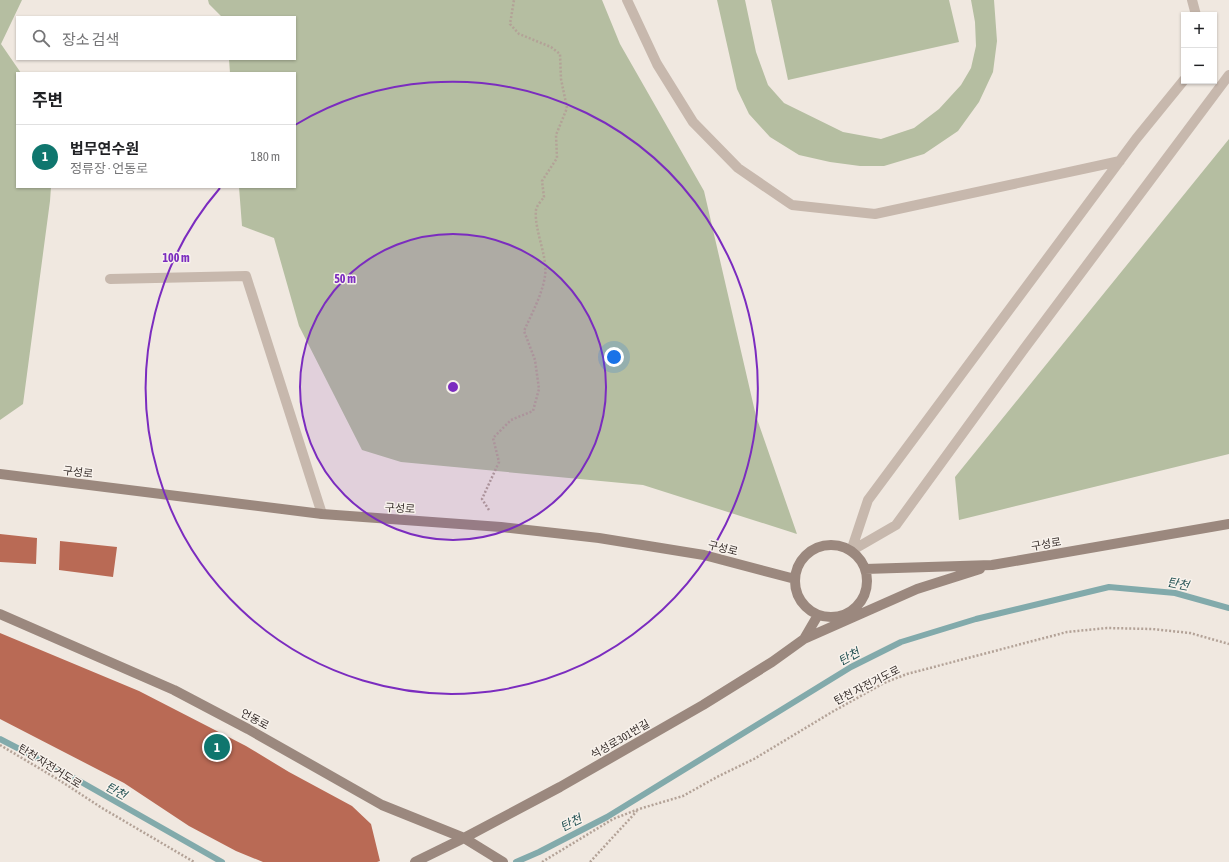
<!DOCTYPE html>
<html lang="ko">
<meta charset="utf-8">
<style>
body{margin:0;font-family:"Asap Condensed","Noto Sans KR",sans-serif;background:#f2f2f2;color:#202124}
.controls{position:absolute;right:12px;top:12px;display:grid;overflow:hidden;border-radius:0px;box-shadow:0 1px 3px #0004}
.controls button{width:36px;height:36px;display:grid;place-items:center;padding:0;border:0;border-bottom:1px solid #e0e0e0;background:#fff;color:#202124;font:20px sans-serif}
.you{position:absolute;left:614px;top:357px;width:14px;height:14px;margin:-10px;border:3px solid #fff;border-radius:50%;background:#1a73e8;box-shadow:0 0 0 6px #1a73e833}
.badge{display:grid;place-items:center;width:26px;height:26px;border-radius:50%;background:#0f766e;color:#fff;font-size:13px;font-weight:700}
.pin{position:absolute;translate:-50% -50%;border:2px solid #fff;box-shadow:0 1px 4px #0006}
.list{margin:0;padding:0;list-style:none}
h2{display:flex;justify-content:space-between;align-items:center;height:52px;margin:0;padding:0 16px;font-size:17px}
h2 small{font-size:13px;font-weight:400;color:#757577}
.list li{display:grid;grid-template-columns:26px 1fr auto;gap:12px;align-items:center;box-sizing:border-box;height:64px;padding:0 16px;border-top:1px solid #e0e0e0}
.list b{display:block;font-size:15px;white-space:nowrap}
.list p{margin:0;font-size:13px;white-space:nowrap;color:#757577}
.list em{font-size:13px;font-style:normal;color:#757577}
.icon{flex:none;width:22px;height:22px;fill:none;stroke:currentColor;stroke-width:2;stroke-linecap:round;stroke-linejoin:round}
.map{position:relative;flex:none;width:1229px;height:862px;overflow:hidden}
.search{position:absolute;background:#fff;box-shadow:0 1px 3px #0004;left:16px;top:16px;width:280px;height:44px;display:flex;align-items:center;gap:10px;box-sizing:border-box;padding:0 14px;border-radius:0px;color:#757577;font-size:15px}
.panel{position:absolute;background:#fff;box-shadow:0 1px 3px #0004;left:16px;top:72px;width:280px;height:116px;border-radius:0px}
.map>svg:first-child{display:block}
</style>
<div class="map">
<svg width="1229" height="862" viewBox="0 0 1229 862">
<rect width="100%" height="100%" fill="#f0e8e0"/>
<path fill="#b5bea1" d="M0,0H22L1,44L21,73H17V187H51L50,201L23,404L0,420Z
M208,0H602L620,44L704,191L756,416L797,534L643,485L401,462L362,450L299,326L274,238L242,226L239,187H295V73H230L229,59H295V17H222L209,4Z
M717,0H745L756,52L768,85L784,103L843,132L881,139L914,128L939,109L961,85L971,68L976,46L975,22L971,0H994L997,41L993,72L979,102L958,131L924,154L884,166H860L830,162L799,155L770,137L749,114L737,89Z
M771,0H949L959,42L788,80Z
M1229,139V454L959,520L955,477Z"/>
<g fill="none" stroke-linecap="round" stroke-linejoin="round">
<path stroke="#82aaab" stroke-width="6" d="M0,739L60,770L222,862
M516,862L539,852L607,817L851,667L901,642L976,619L1109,587L1175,593L1229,608"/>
</g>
<path fill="#b96a55" d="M0,534L37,538L36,564L0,562Z
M60,541L117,547L113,577L59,570Z
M0,633L139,691L246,746L289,772L352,806L371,824L380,861L377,862H263L236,851L189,826L124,783L0,719Z"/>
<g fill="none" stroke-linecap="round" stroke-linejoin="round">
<path stroke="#b3a297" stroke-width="2.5" stroke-dasharray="2 2" stroke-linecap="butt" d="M489,510L482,499L499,462L493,438L511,420L533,411L539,389L535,360L524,331C532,313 542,295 545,276C548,256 534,231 536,210C537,205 542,200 544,197L542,181L557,158L556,135L567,108L561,79L560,54L551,47L519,34L510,24L514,0
M0,745L59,780L102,808L194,862
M542,862L613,819L639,809L683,796L717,777L754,759L832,712L884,683L907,674L1067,632L1107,628L1152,629L1190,633L1229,644
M590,862L637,811"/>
<path stroke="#c7b8ad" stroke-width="10" d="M627,0L657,64L693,122L738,168L792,205L875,214L1120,161
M1192,0L1196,15
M110,279L246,276L322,514
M851,551L896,525L1024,349L1229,75
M851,551L868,500L1136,139L1184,80"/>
<path stroke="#9b887e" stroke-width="10" d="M0,474L322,514L501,527L599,538L704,555L795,579
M795 581a36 36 0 1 1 72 0a36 36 0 1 1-72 0Z
M865,569L992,565L1229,524
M0,614L174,690L248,729L382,805L464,838L503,862
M804,639L917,589L980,569
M415,862L464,838L560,787L703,705L772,662L804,639L818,615"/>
</g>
<circle cx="453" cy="387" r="153" fill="#7b2cbf" fill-opacity=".12"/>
<g fill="none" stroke="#7b2cbf" stroke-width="2">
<circle cx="453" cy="387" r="153"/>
<path d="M295 125A306 306 0 1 1 220 188"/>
</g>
<g text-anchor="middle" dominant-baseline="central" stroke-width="3" stroke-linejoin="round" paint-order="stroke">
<g font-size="11" fill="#372e2b" stroke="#f8f2ec">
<text transform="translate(78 472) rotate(7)">구성로</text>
<text transform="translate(400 508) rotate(4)">구성로</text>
<text transform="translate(1046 544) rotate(-10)">구성로</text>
<text transform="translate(723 548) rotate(14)">구성로</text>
<text transform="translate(867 685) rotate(-27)">탄천 자전거도로</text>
<text transform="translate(255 719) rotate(28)">언동로</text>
<text transform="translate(620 739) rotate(-30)">석성로301번길</text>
<text transform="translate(50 766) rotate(32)">탄천 자전거도로</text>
</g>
<g font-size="12" font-style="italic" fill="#245254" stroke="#f8f2ec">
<text transform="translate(1178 584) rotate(11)">탄천</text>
<text transform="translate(849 657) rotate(-29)">탄천</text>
<text transform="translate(116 791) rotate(29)">탄천</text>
<text transform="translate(571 823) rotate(-26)">탄천</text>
</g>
</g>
<circle cx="453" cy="387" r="6" fill="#7b2cbf" stroke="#f8f2ec" stroke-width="2"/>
<g font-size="12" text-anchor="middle" font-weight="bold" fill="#7b2cbf" stroke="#f8f2ec" stroke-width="3" stroke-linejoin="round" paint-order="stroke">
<text x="176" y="262">100 m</text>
<text x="345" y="283">50 m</text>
</g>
</svg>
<div class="controls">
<button>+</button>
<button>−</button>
</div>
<div class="you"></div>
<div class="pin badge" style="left:217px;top:747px">1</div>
<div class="search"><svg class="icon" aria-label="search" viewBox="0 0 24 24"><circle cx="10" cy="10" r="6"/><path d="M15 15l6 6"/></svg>장소 검색</div>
<section class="panel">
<h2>주변<small></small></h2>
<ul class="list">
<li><span class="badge">1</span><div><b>법무연수원</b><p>정류장 · 언동로</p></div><em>180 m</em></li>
</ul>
</section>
</div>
